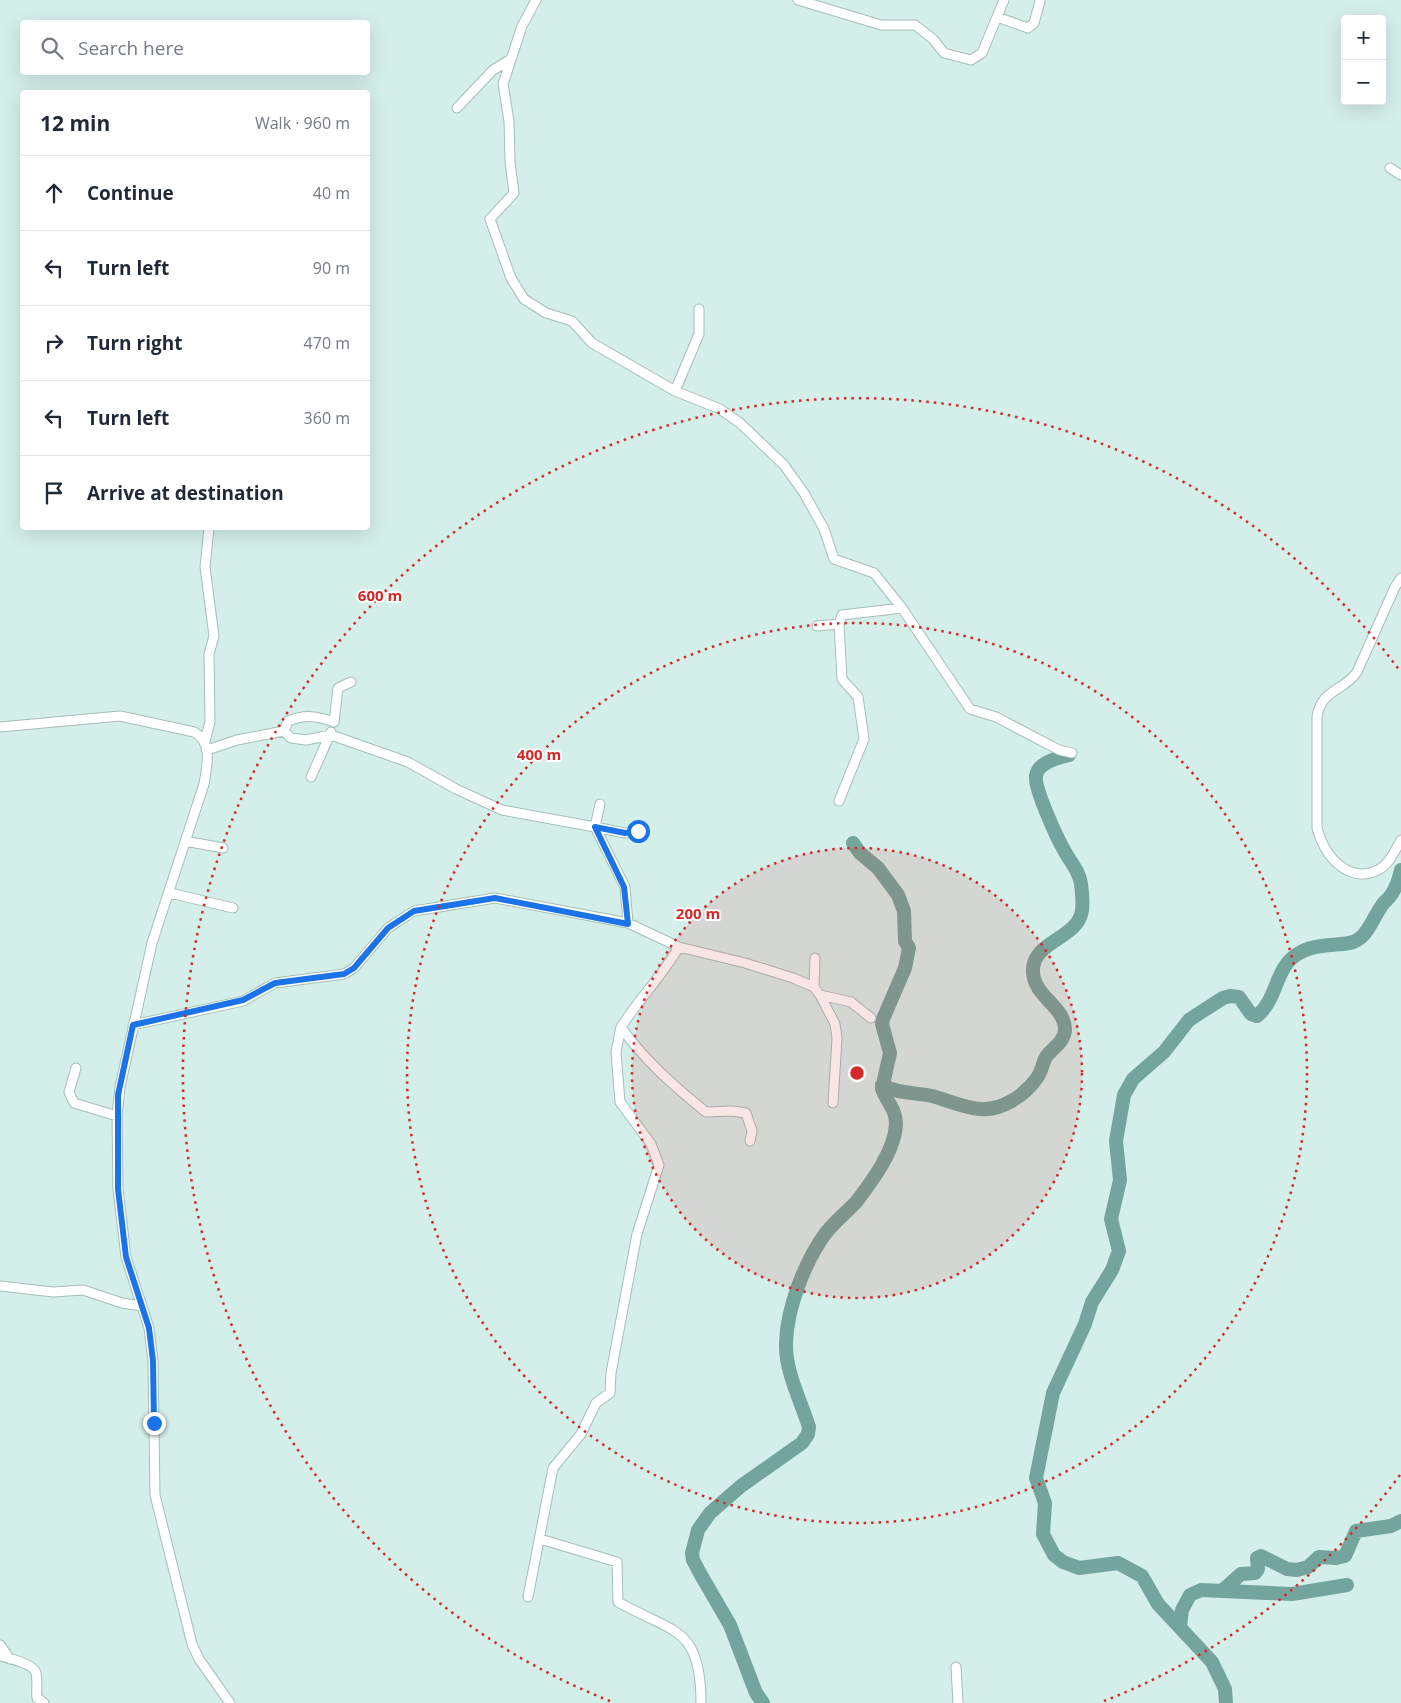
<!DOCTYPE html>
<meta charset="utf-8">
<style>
body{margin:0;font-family:"Open Sans",sans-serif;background:#f2f2f3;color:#1f2937}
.controls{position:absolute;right:15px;top:15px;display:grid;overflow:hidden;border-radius:5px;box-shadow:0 5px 20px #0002}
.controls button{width:45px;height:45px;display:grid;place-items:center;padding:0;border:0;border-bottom:1px solid #e0e1e3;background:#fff;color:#1f2937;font:25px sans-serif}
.stop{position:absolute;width:15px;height:15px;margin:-11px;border:4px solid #1a73e8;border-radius:50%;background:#fff}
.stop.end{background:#1a73e8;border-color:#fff;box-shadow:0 1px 5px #0008}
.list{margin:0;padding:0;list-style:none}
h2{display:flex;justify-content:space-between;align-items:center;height:65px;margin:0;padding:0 20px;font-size:21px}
h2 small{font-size:16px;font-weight:400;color:#747a83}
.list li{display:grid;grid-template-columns:32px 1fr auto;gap:15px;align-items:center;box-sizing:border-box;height:75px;padding:0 20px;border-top:1px solid #e0e1e3}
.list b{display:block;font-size:19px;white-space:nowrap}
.list em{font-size:16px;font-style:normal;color:#747a83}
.icon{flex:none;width:28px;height:28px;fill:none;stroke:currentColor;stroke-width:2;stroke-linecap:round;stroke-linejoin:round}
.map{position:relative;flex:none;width:1401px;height:1703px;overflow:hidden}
.search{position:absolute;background:#fff;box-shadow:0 5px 20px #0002;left:20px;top:20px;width:350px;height:55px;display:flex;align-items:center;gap:12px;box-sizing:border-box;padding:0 18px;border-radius:5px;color:#747a83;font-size:19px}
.panel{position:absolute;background:#fff;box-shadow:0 5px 20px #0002;left:20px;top:90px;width:350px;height:440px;border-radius:5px}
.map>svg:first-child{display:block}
</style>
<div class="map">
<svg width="1401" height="1703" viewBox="0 0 1401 1703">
<rect width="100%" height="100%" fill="#d4eee9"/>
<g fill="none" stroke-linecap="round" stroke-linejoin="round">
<path stroke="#73a59c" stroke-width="14" d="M882,1085C899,1094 913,1092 932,1096C947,1100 964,1108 980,1109C1002,1111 1025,1095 1037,1078C1042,1071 1042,1064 1046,1057C1052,1048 1064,1043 1065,1030C1065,1006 1034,997 1033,972C1031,941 1079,939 1082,910C1083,902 1082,891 1081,884C1079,870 1070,862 1064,850C1057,838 1034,788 1036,776C1038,762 1058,758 1069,755
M1223,1590L1241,1574L1255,1573L1258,1569L1257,1558L1261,1556L1287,1569L1297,1570L1308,1567L1319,1557L1336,1558L1345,1556L1356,1531L1391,1526L1401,1521
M1180,1626L1182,1610L1190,1595L1201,1590L1292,1594L1347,1585
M763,1703L756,1693L730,1625L701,1575L693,1560L692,1553L698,1530L710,1513L741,1486L802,1443L808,1434L809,1427C801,1401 785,1371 786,1343C787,1307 805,1262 825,1234C834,1222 847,1212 857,1201C873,1180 895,1150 896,1124C896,1109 887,1102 882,1089L890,1053L882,1024L883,1019L905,968L909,948L905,941L904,911L898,895L878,868L860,853L853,843
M1226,1703L1225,1689L1212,1662L1158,1604L1142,1576L1118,1563L1079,1568L1063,1562L1054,1555L1043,1534L1045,1503L1036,1478L1053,1393L1085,1324L1092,1302L1112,1270L1119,1251L1111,1219L1120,1180L1116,1141L1124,1095L1133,1079L1164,1052L1189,1020L1223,998L1230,996L1239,997L1251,1014L1257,1016C1277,1000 1275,969 1296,955C1311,944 1332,946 1349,943C1367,940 1372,919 1381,907C1383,902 1388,900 1391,895C1396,888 1399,879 1401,870"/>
<defs>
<path id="minor" d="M536,0L522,26L503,84L509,121L510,162L514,193L490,219L511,278L524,299L546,313L572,321L592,343L675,391L720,409L740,423L784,465L804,493L824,529L834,559L874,573L902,608
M798,0L881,25H915L933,39L944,53L971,60L982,53L1004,0
M997,17L1028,28L1034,23L1040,1
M457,108L493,70L511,59
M1390,168L1401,175
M675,391L699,334V309
M1401,578L1395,587L1357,672C1343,692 1321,689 1317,717V828C1323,854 1348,885 1378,870C1389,865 1395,850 1401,840
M817,626L839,624
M0,727L120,716L194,732C213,742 207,766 204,784L152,943L120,1087L117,1116L118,1189L126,1257L149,1328L153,1361L155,1495L192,1644L199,1659L230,1703
M284,731L291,738L306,740L331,735L408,762L456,789L502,810L595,827L625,887L628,923
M205,741L210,722L209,654L214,636L205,567L209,528
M207,750L237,740L284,731L288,721C306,714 316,716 334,722L338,688L351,682
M311,777L331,732
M839,801L864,739L858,697L842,679L839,624L842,615L902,608L970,709L996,717L1059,750L1072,753
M600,804L595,827L625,833L638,831
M185,841L223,848
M170,893L233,908
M679,947C662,976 639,999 621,1027C644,1060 675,1087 706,1112L732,1111L746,1113L752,1131L750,1141
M814,987L815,958
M820,995L835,1024L837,1038L833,1103
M133,1025L243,1001L275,983L344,974L354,968L388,928L414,911L495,898L628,923L679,947L745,963L793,978L814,987L820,995L851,1002L871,1018
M76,1068L69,1092L74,1103L117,1116
M0,1286L53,1292L83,1290L122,1303L142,1306
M540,1539L617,1562L618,1602C673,1633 701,1626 701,1703
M528,1597L553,1468L581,1434L596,1403L610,1393L611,1373L637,1234L659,1165L651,1144L620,1102L616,1052L621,1027
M0,1645L10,1659
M0,1656C9,1658 34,1664 36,1673C38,1681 36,1690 37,1698L44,1703
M956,1667L958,1703"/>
</defs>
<use href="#minor" stroke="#a5beb9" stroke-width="11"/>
<use href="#minor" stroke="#fff" stroke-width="9"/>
</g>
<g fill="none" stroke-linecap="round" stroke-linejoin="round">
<path stroke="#1a73e8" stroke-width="6" d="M154,1423L153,1361L149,1328L126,1257L118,1189V1095L133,1025L243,1000L275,983L344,974L354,968L388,928L414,911L495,898L628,924L624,887L595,827L625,833L638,831"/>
</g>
<circle cx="857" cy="1073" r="225" fill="#d62828" fill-opacity=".12"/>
<g fill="none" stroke="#d62828" stroke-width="2.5" stroke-dasharray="2.5 5">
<circle cx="857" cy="1073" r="225"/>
<circle cx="857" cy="1073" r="450"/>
<path d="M1400 1475A675 675 0 0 1 1104 1701M610 1701A675 675 0 1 1 1400 671"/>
</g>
<circle cx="857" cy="1073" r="8" fill="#d62828" stroke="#fff" stroke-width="2.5"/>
<g font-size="15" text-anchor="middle" font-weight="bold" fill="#d62828" stroke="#fff" stroke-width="4" stroke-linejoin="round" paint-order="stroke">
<text x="380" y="601">600 m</text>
<text x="539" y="760">400 m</text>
<text x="698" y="919">200 m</text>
</g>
</svg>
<div class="controls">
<button>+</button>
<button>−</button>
</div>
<div class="stop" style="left:638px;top:831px"></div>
<div class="stop end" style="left:154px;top:1423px"></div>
<div class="search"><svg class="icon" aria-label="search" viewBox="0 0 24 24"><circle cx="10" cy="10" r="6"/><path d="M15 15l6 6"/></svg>Search here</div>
<section class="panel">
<h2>12 min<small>Walk · 960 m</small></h2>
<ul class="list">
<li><svg class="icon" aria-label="ahead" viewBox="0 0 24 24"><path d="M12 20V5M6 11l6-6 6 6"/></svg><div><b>Continue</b></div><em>40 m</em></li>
<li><svg class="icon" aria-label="left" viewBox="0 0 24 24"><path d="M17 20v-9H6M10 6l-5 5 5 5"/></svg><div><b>Turn left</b></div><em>90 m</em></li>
<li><svg class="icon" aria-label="right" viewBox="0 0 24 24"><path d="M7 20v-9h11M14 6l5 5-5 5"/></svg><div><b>Turn right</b></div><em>470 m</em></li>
<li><svg class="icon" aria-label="left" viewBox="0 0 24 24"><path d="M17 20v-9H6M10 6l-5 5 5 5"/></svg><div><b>Turn left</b></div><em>360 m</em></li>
<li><svg class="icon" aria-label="arrive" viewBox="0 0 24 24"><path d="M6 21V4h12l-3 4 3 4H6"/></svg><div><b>Arrive at destination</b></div></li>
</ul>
</section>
</div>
